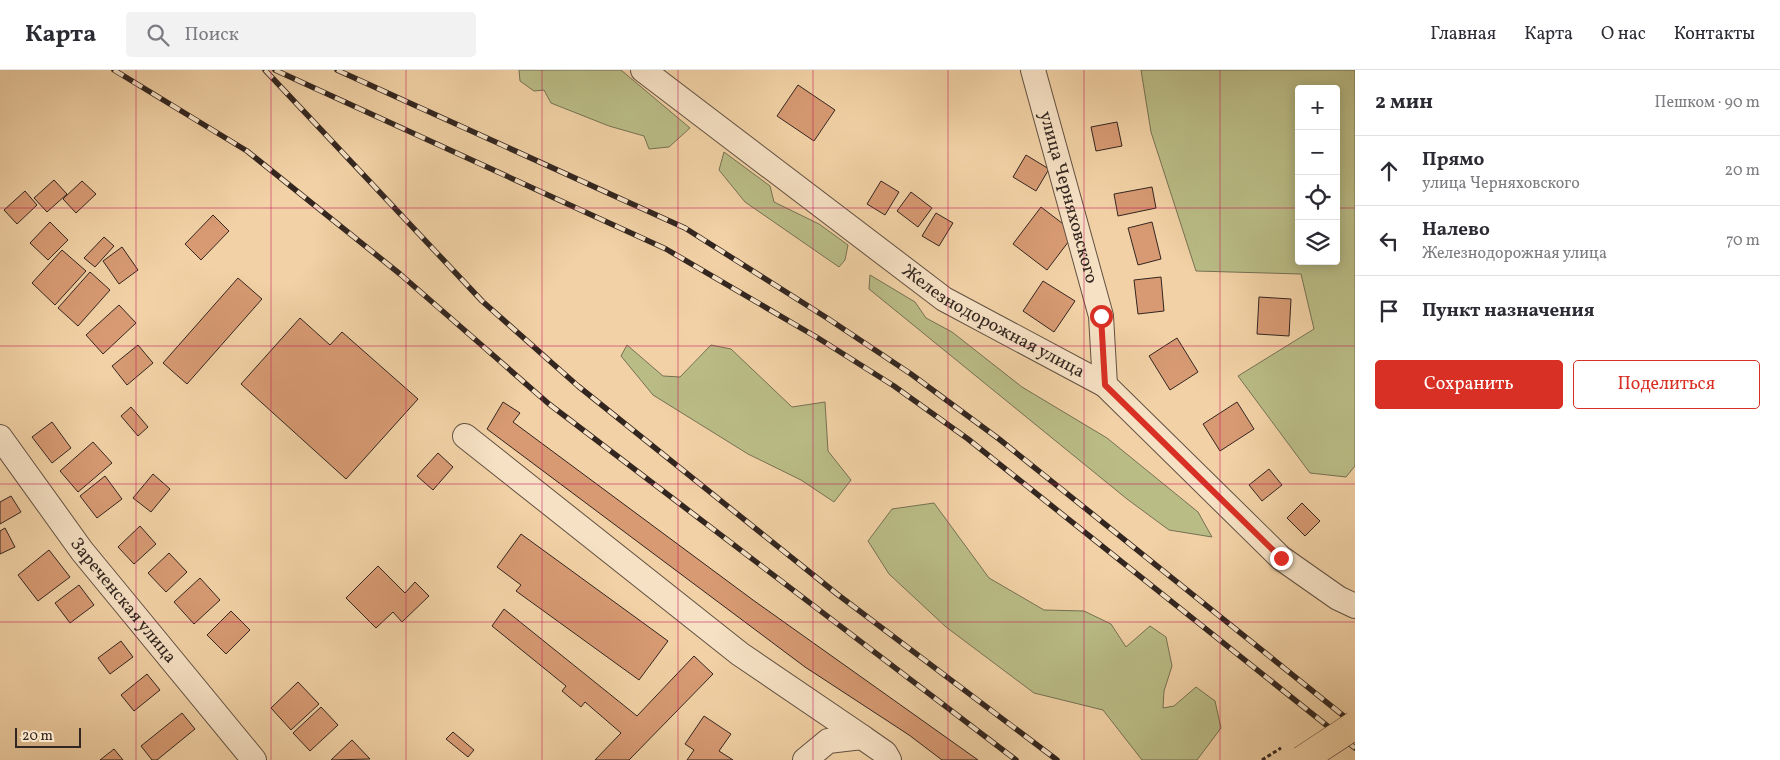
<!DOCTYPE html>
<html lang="ru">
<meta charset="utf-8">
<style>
body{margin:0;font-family:Vollkorn,serif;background:#f2f2f3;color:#2b2b33}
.controls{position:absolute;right:15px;top:15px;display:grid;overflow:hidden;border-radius:5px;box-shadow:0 2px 12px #0003}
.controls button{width:45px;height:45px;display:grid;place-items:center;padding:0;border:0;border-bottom:1px solid #e1e1e2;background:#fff;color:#2b2b33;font:25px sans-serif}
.scale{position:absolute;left:15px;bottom:12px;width:66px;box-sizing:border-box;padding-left:5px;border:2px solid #332620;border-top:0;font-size:14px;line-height:18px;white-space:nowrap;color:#332620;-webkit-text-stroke:4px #f6e1c4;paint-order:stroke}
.stop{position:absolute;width:15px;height:15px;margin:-11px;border:4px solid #d93025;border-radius:50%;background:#fff}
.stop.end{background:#d93025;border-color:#fff;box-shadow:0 1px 5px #0008}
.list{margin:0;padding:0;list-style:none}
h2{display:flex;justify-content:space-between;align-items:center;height:65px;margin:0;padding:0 20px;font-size:21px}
h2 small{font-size:16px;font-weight:400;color:#7c7c81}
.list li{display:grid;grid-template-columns:32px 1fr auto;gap:15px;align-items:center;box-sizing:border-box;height:70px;padding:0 20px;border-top:1px solid #e1e1e2}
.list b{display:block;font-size:19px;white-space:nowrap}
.list p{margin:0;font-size:16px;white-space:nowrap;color:#7c7c81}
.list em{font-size:16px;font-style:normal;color:#7c7c81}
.actions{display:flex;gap:10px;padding:15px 20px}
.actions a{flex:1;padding:11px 0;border:1px solid #d93025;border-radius:5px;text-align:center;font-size:18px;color:#d93025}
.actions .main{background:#d93025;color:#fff}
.icon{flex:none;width:28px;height:28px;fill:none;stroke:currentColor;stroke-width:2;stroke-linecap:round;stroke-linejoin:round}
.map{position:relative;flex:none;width:1355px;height:690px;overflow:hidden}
header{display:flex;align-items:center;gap:30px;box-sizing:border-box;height:70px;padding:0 25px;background:#fff;border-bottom:1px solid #e1e1e2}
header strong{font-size:24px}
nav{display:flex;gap:28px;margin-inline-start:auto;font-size:18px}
.search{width:350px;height:45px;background:#f2f2f3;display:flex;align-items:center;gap:12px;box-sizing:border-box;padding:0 18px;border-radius:5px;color:#7c7c81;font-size:19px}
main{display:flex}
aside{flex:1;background:#fff}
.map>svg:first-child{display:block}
</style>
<header>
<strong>Карта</strong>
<div class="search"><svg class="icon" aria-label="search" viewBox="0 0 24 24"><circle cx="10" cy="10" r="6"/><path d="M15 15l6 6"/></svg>Поиск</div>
<nav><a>Главная</a><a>Карта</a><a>О нас</a><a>Контакты</a></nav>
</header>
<main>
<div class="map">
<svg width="1355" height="690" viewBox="0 0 1355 690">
<rect width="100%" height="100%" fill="#f1d1a5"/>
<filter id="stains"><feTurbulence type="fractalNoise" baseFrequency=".004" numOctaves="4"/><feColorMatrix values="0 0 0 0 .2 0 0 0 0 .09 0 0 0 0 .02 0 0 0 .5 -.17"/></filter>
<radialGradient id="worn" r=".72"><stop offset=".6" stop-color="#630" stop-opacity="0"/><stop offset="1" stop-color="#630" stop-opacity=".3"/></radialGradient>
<path fill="#babc86" stroke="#767153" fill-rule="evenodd" d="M519,0H621L690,58L669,77L649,79L644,66L609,56L551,33L544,20L534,21L520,11Z
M1141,0H1355V396L1346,407L1310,403L1238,306L1314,259L1301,204L1196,201L1151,62ZM1299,19H1336V191H1299Z
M724,82L770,116L774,132L819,154L848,175L845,190L839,197L745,132L719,100Z
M870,205L915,232L926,248L952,262L1022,317L1107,368L1198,442L1212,467L1169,460L1127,429L869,219Z
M627,275L663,306L680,307L711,275L731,279L792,337L825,332L828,381L851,410L834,432L801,410L748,384L653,325L621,286Z
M934,433L989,508L1044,540L1084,541L1111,554L1126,577L1150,556L1166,567L1172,596L1164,621L1163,638L1174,636L1196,617L1215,631L1221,658L1197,690H1142L1103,640L1034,623L946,557L889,504L868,471L892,439Z"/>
<path fill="#d79a73" stroke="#332620" d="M798,15L835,40L814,71L777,46Z
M1117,52L1122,76L1096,81L1091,57Z
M1026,85L1049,99L1036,121L1013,107Z
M54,110L67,124L47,142L34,128Z
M82,111L96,124L76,143L63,129Z
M881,111L899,122L885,145L867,134Z
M1152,117L1156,138L1118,146L1114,124Z
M25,121L37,135L17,154L4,140Z
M911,122L932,138L918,157L897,141Z
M1041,137L1075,163L1047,200L1013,174Z
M936,143L953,153L939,176L922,166Z
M213,145L229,161L201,190L185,174Z
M50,152L68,170L48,190L30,173Z
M1152,152L1161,189L1138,195L1128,158Z
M104,167L114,176L95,197L84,188Z
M122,177L138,200L119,214L103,191Z
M62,180L86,201L55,235L32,213Z
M90,202L110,220L78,256L58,238Z
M1161,207L1164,241L1138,244L1134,210Z
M238,208L262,229L187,314L163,293Z
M1043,211L1075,231L1054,262L1023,241Z
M1259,227L1291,229L1289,266L1257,264Z
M119,235L136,253L103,284L86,265Z
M300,248L330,275L342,262L418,329L346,409L241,314Z
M1177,268L1198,302L1170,320L1149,286Z
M138,275L153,293L127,315L112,296Z
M503,332L520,343L513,352L753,530L978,690H942L909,665L805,597L487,359Z
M1237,332L1254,359L1220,381L1203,354Z
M131,337L148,357L138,366L121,346Z
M52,352L71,378L52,393L32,367Z
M93,372L112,393L78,422L60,401Z
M438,383L453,397L433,420L417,406Z
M1269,399L1282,415L1262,431L1249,415Z
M153,404L170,419L151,442L133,428Z
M105,406L122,429L97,448L80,426Z
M11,426L21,442L0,454V432Z
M1302,433L1320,451L1305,466L1287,448Z
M140,456L156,474L134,494L118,477Z
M5,458L15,477L0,484V461Z
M521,464L668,571L639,610L516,521L521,515L497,497Z
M49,480L70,507L38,531L18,505Z
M169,483L187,502L166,522L148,503Z
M378,496L405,523L415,512L429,526L402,552L393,542L376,558L346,528Z
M200,508L220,530L194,554L174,532Z
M79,515L94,535L70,553L55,533Z
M504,539L637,646L694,586L713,604L629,690H595L621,663L585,632L581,637L562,621L566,616L492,556Z
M231,541L250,560L226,584L207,565Z
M121,571L133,587L110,604L98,588Z
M147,604L160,620L134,641L121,625Z
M298,612L319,634L291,660L271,638Z
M321,637L338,655L310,681L293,663Z
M182,643L195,659L157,690H152L141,676Z
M704,646L731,664L719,681L733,690H687L694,680L685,674Z
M453,662L474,680L468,687L446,669Z
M352,670L370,689L331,690Z
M114,679L123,690H100Z"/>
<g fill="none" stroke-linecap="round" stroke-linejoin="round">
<defs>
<g id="minor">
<path id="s1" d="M643,0L944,229L1105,315L1281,488L1338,528L1355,536"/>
<path id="s2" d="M1033,0L1101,246L1105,315"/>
<path d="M465,366L740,584L862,667"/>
<path id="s3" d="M0,367L82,481L254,690"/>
<path d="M805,690L828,671L862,667L885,683L889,690"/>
</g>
</defs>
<use href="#minor" stroke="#625141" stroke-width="26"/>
<use href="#minor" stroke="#f6e1c4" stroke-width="24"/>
<defs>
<path id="rail" d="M114,0L247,81L400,204L549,334L1016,690
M265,0L482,231L578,316L837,524L1057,690
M275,0L666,179L818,268L894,316L968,369L1355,678
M337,0L685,158L827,248L911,304L999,369L1355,655"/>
</defs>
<use href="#rail" stroke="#332620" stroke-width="5.5"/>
<use href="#rail" stroke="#f6e1c4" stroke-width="4" stroke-dasharray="11" stroke-linecap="butt"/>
<defs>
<path id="major-bridge" d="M1302,690L1355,655"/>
</defs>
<use href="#major-bridge" stroke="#332620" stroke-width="29" stroke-linecap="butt"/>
<path stroke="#332620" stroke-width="3" stroke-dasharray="4 2.5" stroke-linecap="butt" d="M1262,690L1281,678"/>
<use href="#major-bridge" stroke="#f1d1a5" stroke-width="28"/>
</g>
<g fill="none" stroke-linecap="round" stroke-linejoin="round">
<path stroke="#d93025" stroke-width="6" d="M1101,246L1105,315L1281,488"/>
</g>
<path fill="none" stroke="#c2185b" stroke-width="1" stroke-opacity="0.55" d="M136,0V690M271,0V690M406,0V690M542,0V690M678,0V690M813,0V690M948,0V690M1084,0V690M1220,0V690M0,138H1299M1336,138H1355M0,276H1355M0,414H1355M0,552H1355"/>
<g text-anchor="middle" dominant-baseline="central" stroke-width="4.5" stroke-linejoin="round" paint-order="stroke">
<g font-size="18" fill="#332620" stroke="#f6e1c4">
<text stroke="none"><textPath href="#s2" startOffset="132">улица Черняховского</textPath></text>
<text stroke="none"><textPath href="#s1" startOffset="432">Железнодорожная улица</textPath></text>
<text stroke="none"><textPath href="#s3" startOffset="205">Зареченская улица</textPath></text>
</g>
</g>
<rect width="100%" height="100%" filter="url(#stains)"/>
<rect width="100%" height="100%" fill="url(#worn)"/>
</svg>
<div class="controls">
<button>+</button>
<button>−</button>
<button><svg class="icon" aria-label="locate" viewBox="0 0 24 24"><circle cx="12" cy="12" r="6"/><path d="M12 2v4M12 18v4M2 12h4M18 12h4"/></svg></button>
<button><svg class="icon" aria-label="layers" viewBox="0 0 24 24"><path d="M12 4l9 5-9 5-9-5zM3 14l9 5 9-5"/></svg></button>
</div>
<div class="scale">20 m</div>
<div class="stop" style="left:1101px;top:246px"></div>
<div class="stop end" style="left:1281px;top:488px"></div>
</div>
<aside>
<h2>2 мин<small>Пешком · 90 m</small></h2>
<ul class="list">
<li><svg class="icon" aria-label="ahead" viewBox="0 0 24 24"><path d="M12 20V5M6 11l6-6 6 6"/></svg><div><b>Прямо</b><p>улица Черняховского</p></div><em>20 m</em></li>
<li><svg class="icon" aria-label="left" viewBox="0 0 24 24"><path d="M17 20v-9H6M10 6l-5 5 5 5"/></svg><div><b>Налево</b><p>Железнодорожная улица</p></div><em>70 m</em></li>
<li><svg class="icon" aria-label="arrive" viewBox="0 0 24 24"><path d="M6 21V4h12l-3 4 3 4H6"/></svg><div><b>Пункт назначения</b></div></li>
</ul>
<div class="actions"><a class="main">Сохранить</a><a>Поделиться</a></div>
</aside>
</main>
